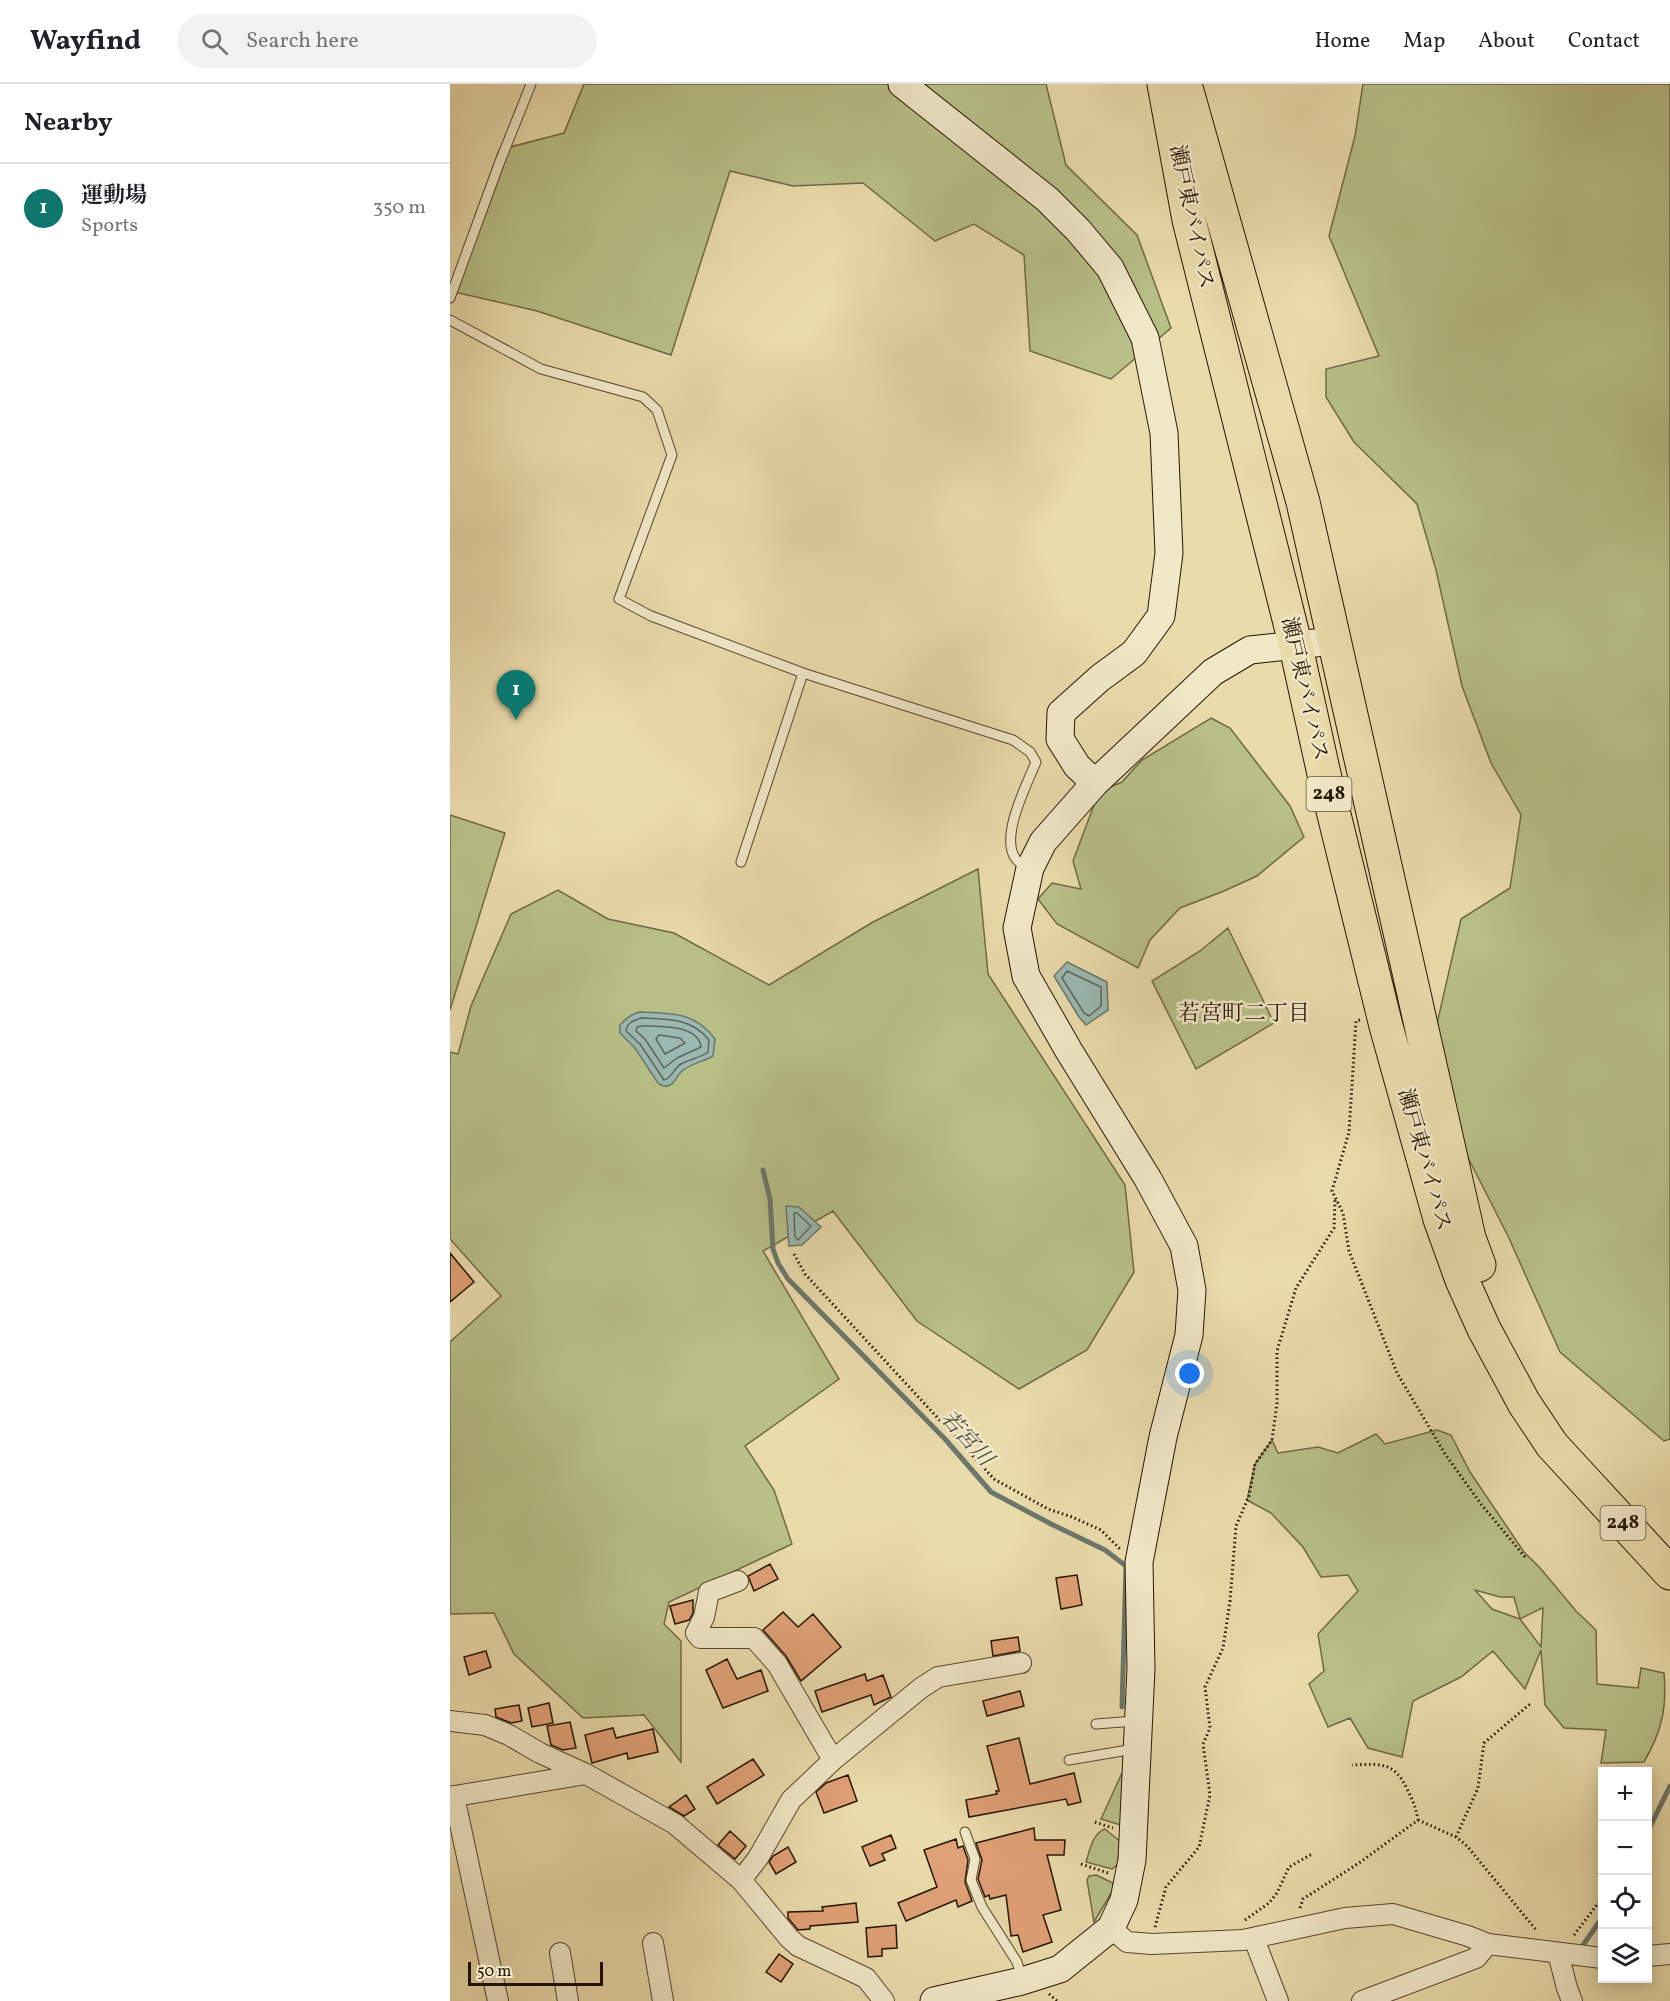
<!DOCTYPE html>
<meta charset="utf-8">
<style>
body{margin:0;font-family:Vollkorn,"Noto Serif JP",serif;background:#f2f2f2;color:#202124}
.controls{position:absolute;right:18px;bottom:18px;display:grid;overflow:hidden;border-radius:0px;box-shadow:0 3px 15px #0003}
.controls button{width:54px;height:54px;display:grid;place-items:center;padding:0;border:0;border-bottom:2px solid #e0e0e0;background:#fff;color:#202124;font:30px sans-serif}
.scale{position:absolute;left:18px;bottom:15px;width:135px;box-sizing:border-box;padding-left:6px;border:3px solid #261401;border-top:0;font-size:16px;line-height:21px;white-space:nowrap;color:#261401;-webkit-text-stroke:4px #f1e8c8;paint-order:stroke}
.you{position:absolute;left:740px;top:1290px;width:21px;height:21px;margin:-15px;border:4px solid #fff;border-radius:50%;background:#1a73e8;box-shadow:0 0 0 9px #1a73e833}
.badge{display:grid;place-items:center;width:39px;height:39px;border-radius:50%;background:#0f766e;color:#fff;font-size:20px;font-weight:700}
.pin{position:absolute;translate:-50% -50px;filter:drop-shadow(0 2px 3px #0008)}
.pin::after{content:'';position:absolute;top:32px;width:21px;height:18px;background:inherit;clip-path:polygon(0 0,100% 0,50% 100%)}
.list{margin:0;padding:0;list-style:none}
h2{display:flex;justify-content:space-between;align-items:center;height:78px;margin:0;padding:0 24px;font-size:26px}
h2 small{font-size:20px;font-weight:400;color:#757577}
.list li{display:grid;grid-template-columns:39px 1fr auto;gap:18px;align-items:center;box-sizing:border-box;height:90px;padding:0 24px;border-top:2px solid #e0e0e0}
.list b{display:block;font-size:22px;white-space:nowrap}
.list p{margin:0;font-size:20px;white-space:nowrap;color:#757577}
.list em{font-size:20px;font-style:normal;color:#757577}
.icon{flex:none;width:33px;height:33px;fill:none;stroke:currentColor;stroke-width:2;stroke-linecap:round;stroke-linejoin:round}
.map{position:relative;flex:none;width:1220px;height:1917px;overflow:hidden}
header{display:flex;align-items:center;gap:36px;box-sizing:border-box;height:84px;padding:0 30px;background:#fff;border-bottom:2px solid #e0e0e0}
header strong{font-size:28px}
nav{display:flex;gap:33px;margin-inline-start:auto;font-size:21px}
.search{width:420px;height:54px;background:#f2f2f2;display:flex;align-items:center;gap:15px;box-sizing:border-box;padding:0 21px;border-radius:33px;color:#757577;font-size:22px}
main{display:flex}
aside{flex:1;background:#fff}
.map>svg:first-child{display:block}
</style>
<header>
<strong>Wayfind</strong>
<div class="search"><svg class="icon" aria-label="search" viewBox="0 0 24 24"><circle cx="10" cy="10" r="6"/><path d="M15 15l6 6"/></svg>Search here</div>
<nav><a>Home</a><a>Map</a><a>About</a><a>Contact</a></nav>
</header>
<main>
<aside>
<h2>Nearby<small></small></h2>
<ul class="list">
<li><span class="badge">1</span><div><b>運動場</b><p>Sports</p></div><em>350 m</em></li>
</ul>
</aside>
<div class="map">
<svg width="1220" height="1917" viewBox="0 0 1220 1917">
<rect width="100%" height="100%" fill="#eadbab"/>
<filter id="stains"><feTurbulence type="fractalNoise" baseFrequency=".00333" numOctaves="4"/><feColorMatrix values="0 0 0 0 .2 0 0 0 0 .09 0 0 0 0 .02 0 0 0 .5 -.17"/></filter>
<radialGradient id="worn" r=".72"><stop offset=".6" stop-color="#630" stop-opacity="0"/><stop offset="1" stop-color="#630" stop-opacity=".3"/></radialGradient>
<path fill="#b8c088" stroke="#6f6a44" stroke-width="1.5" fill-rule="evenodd" d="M134,0H596L616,81L687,151L721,244L661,295L580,267L574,171L524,140L485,157L413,99L343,102L280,87L221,271L87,227L0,207L49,66L114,49Z
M913,0H1220V1355L1214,1357L1110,1268L1058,1152L1008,1054L981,966L1011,835L1060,804L1071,731L1041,679L1012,602L986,486L967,420L904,358L876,313V285L929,272L879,152L905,52Z
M761,634L780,644L840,722L854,753L807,792L774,807L730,824L700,856L688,884L607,840L588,815L602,799L631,805L623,777L647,713L658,704L672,698L692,676Z
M0,731L55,749L0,926Z
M528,785L538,890L675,1101L684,1188L637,1266L569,1305L467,1237L383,1127L313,1167L389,1295L295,1362L324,1406L342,1460L219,1518L214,1540L231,1557V1678L194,1631L133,1634L64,1570L44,1529L0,1530V1258L51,1212L0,1155V968L8,970L21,922L61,830L108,806L158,835L224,849L319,901L423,838Z
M778,844L824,939L746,985L702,897L750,867Z
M987,1346L1001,1351L1020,1388L1074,1468L1091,1485L1126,1527L1146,1546L1147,1600L1188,1604L1191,1584L1214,1589C1217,1624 1212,1647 1194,1678L1151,1679L1156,1646L1114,1644L1095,1621L1091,1566L1075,1605L1043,1567L1011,1593L963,1617L952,1673L918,1664L900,1634L878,1643L859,1600L874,1587L868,1550L908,1507L898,1491L871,1493L853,1463L821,1429L797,1416L805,1380L822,1356L828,1369L868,1363L888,1369L926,1350L935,1360ZM1025,1506L1050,1513H1064L1070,1535L1042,1525ZM1092,1524H1093L1091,1563L1070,1535Z
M676,1687L674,1742L651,1735L672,1689Z
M655,1745L671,1758L668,1780L662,1785L636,1778C640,1766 642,1750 655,1745Z
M646,1791L663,1799V1806L644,1838L637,1796L639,1792Z"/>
<path fill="#9ab9b2" stroke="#6c776b" stroke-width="1.5" d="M617,878L657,898L658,926L636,941L629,933L604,892Z
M190,928C222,929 245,928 265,955L263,972C253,978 239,980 231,988C226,992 225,1001 217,1002C213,1003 211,1001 208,999L185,964L170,949V941C176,934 181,930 190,928Z
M336,1122L349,1123L371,1143L352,1161L339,1162Z"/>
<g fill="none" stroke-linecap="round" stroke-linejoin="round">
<path stroke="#60665a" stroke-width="1.5" d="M617,887L651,903V922L639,932L634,929L612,894Z
M191,934C217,935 242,934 259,956L258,968C250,974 240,975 231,980C224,984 222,994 214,996L190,960L176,947C176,939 185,936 191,934Z
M192,942C209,942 249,941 251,963L227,974L214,984L195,955L186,947L187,943Z
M209,951L230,954L235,959L215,970L206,955Z
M344,1129H347L361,1142L348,1156L345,1153Z"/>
<path stroke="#6c776b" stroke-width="5" d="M313,1086L320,1115L323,1165L328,1179L338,1195L495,1355L541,1408L601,1440L655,1466L676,1482L672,1623
M1198,1747L1220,1702
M1133,1861L1152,1834"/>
</g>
<path fill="#e1a176" stroke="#261401" stroke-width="1.5" d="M0,1169L24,1198L0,1218Z
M320,1480L328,1495L304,1507L298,1492Z
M627,1491L632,1521L611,1525L606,1494Z
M243,1516V1529L239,1536L225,1540L220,1522Z
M333,1528L348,1543L363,1530L391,1563L351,1597L336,1572L313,1546Z
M568,1553L570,1567L543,1572L541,1557Z
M36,1567L41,1583L19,1591L14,1573Z
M277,1575L287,1595L311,1586L318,1607L273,1624L256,1586Z
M415,1590L417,1597L433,1591L441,1613L424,1621L421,1611L372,1628L365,1607Z
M570,1607L574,1622L537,1632L533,1617Z
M99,1619L103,1639L82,1643L78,1624Z
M69,1621L72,1637L61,1639L46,1633L45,1625Z
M120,1638L126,1664L113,1666L101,1661L97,1642Z
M163,1644L166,1654L203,1645L208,1668L178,1675L177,1669L142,1679L135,1651Z
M569,1654L580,1700L624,1689L631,1718L618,1721L616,1715L519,1733L516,1716L547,1710L546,1707H549L537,1662Z
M303,1675L314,1691L267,1720L257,1703Z
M398,1691L407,1717L374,1729L366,1708L376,1699Z
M236,1711L245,1725L234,1732L219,1723Z
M584,1744L585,1756H615L614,1771H597L611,1826L593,1831L602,1858L573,1868L568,1851L561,1852L556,1811L540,1815L539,1811L535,1813L528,1795L532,1776L526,1759Z
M280,1747L296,1762L285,1775L268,1761Z
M441,1751L446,1764L432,1770L435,1776L420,1782L412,1763Z
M506,1755L508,1764L513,1762L518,1776L515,1798L522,1817L508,1823L506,1816L456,1837L448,1819L487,1803L474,1766Z
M338,1763L346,1778L326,1790L319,1778L323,1772Z
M406,1819L408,1838L360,1842V1845L348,1846L338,1834V1828L373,1827L372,1823Z
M446,1841L447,1864L432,1865V1872L418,1873L416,1844Z
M329,1870L343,1880L331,1898L316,1888Z"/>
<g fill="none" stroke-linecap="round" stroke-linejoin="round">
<defs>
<path id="lane" d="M0,214L49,80L81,0
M0,236L91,285L193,313L207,326L222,371L169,515L201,532L353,589L563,656L580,668L586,678C577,700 549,754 566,775C568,778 573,781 576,784
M291,778L353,589
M646,1640L685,1637
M619,1676L684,1665
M515,1748L525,1775L521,1796L532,1823L567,1878L572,1895"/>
<path id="street" d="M288,1497L259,1508L254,1533L246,1549L250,1554H304L327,1580L383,1676
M0,1637L35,1641L59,1651L90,1669L136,1690L225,1740L291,1796L339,1854L348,1862L416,1894L434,1917
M4,1712L48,1917
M0,1713L136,1690
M291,1796L308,1774L341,1716L383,1676L471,1604L488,1593L571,1579
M661,1844L677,1858L702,1860L793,1856L895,1834L943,1830L1018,1852L1038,1860L1152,1874
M804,1855L828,1917
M203,1859L213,1917
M110,1869L118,1917
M1108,1869L1117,1904L1122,1917
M1198,1872L1220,1870
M912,1917L1026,1874L1038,1860"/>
<path id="secondary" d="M452,0L597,115L628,146L660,184L695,254L714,349L719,469L711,532L684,569L650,594L611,629L610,655L627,682L645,699L593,758L580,784L567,844L576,892L619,967L698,1095L734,1162L742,1206L739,1251L713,1353L689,1478L691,1585L682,1776L674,1816L661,1844L610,1885L572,1897L484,1917
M645,699L763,588L800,566L883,557"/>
<path id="highway" d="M714,0L739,136L846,563L874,690L936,942L990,1135L1012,1196L1034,1245L1074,1319L1102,1361L1220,1489
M735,0L853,418L1019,1154L1029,1181"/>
</defs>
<use href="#lane" stroke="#57462c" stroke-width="11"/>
<use href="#street" stroke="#57462c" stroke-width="22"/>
<use href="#secondary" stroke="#261401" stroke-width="29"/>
<use href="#highway" stroke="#261401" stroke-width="35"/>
<path stroke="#261401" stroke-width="3" stroke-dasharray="1.5 3" stroke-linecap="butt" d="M910,936L906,937L899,1048L882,1107L893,1129L899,1167L947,1289L995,1370L1031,1420L1075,1473
M344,1170L355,1190L544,1395L598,1425L622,1433L651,1446L670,1465
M968,1736L1006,1753L1017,1762L1087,1847
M645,1738L663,1744
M1006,1753L1028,1704L1034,1659L1080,1620
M631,1780L658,1789
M850,1824L853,1815L909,1779L968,1736C966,1724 963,1716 957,1705C944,1677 930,1680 902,1681
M795,1836L819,1819L827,1809L839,1783L862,1770
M705,1843L716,1803L749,1763L760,1711L753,1660L760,1644L755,1603L773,1564L780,1517L786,1442L799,1412L805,1380L822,1356L827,1319V1267L846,1204L884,1144L885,1116
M1124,1851L1152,1814
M599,1910L607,1917"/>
<use href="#lane" stroke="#f1e8c8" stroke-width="9"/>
<use href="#street" stroke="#f1e8c8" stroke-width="20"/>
<use href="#secondary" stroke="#f1e8c8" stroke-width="27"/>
<use href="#highway" stroke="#eadbab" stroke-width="33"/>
</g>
<g text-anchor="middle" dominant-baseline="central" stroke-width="5" stroke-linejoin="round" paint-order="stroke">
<g fill="#f1e8c8" stroke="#63543d" stroke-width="1.5">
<rect x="856.5" y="693" width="45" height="34" rx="4.5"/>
<rect x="1150.5" y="1422" width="45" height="34" rx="4.5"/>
</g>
<g font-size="20" font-weight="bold" fill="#261401">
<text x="879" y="710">248</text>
<text x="1173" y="1439">248</text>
</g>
<g font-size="21" fill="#261401" stroke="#f1e8c8">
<text transform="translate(741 133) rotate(78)">瀬戸東バイパス</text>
<text transform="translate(854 605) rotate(77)">瀬戸東バイパス</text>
<text transform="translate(974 1076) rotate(74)">瀬戸東バイパス</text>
</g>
<g font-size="22" fill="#261401" stroke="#f1e8c8">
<text x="794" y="930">若宮町二丁目</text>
</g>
<g font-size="22" font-style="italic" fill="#4f4e3f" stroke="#f1e8c8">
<text transform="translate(516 1355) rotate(48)">若宮川</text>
</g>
</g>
<rect width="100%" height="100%" filter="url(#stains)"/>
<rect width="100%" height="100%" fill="url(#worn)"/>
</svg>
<div class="controls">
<button>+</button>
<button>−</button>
<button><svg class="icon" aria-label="locate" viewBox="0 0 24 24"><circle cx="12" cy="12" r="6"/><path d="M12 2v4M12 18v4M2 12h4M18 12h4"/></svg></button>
<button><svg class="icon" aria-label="layers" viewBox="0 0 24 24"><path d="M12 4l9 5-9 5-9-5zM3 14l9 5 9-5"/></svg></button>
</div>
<div class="scale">50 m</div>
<div class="you"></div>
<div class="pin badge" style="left:66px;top:636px">1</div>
</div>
</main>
